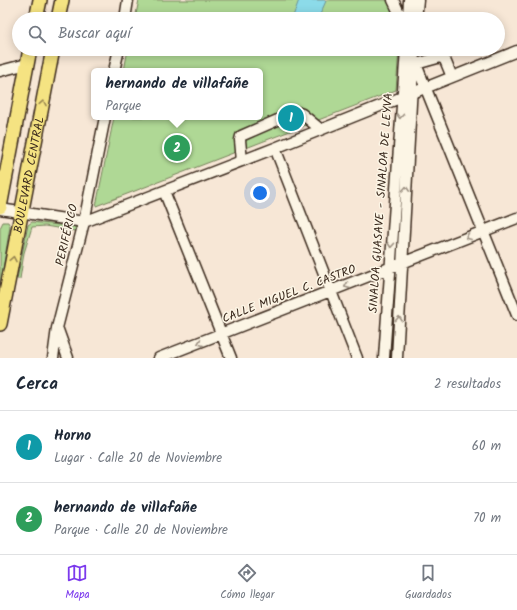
<!DOCTYPE html>
<html lang="es">
<meta charset="utf-8">
<style>
body{margin:0;font-family:Kalam,sans-serif;background:#f2f2f3;color:#1f2937}
.you{position:absolute;left:260px;top:193px;width:14px;height:14px;margin:-10px;border:3px solid #fff;border-radius:50%;background:#1a73e8;box-shadow:0 0 0 6px #1a73e833}
.badge{display:grid;place-items:center;width:26px;height:26px;border-radius:50%;background:#7c3aed;color:#fff;font-size:13px;font-weight:700}
.pin{position:absolute;translate:-50% -50%;border:2px solid #fff;box-shadow:0 1px 4px #0006}
.popup{position:absolute;left:91px;top:68px;width:172px;height:52px;box-sizing:border-box;display:grid;place-content:center;border-radius:6px;background:#fff;filter:drop-shadow(0 1px 3px #0005);font-size:13px;white-space:nowrap;color:#747a83}
.popup b{font-size:15px;color:#1f2937}
.popup::after{content:'';position:absolute;left:50%;top:100%;margin-left:-8px;border:8px solid transparent;border-top-color:#fff}
.list{margin:0;padding:0;list-style:none}
h2{display:flex;justify-content:space-between;align-items:center;height:52px;margin:0;padding:0 16px;font-size:17px}
h2 small{font-size:13px;font-weight:400;color:#747a83}
.list li{display:grid;grid-template-columns:26px 1fr auto;gap:12px;align-items:center;box-sizing:border-box;height:72px;padding:0 16px;border-top:1px solid #e0e1e3}
.list b{display:block;font-size:15px;white-space:nowrap}
.list p{margin:0;font-size:13px;white-space:nowrap;color:#747a83}
.list em{font-size:13px;font-style:normal;color:#747a83}
.icon{flex:none;width:22px;height:22px;fill:none;stroke:currentColor;stroke-width:2;stroke-linecap:round;stroke-linejoin:round}
.map{position:relative;flex:none;width:517px;height:358px;overflow:hidden}
.search{position:absolute;background:#fff;box-shadow:0 2px 10px #0003;left:12px;right:12px;top:12px;height:44px;display:flex;align-items:center;gap:10px;box-sizing:border-box;padding:0 14px;border-radius:22px;color:#747a83;font-size:15px}
.sheet{height:196px;background:#fff}
nav{display:flex;justify-content:space-around;align-items:center;box-sizing:border-box;height:56px;border-top:1px solid #e0e1e3;background:#fff;font-size:11px;color:#747a83}
nav a{display:grid;justify-items:center;gap:2px}
nav .on{color:#7c3aed}
.map>svg:first-child{display:block}
</style>
<div class="map">
<svg width="517" height="358" viewBox="0 0 517 358">
<rect width="100%" height="100%" fill="#f7e7d6"/>
<filter id="ink" filterUnits="userSpaceOnUse"><feTurbulence type="fractalNoise" baseFrequency=".025" numOctaves="2"/><feDisplacementMap in="SourceGraphic" scale="8" xChannelSelector="R" yChannelSelector="G"/><feConvolveMatrix kernelMatrix="1 2 1 2 8 2 1 2 1" color-interpolation-filters="sRGB"/></filter>
<g filter="url(#ink)">
<path fill="#afd895" stroke="#75815a" d="M139,0H388L396,19H135Z
M128,49H399L396,90L96,206L114,117H260V71H124Z
M3,222H8L10,226L0,288V228Z
M32,222L76,227L75,231L45,226L32,227L24,253L20,279H17L28,225Z"/>
<path fill="#8cdbe9" stroke="#6c9498" d="M299,0H324L326,1L318,19H292Z"/>
<g fill="none" stroke-linecap="round" stroke-linejoin="round">
<defs>
<path id="minor" d="M393,0L402,19
M125,19L128,0
M408,19L409,0
M416,19L418,0
M414,59L517,315
M416,64L441,57L445,60L452,77
M0,71L27,64
M114,71L119,49
M275,148L357,358
M242,161L240,140L241,136L296,112L302,114L320,129
M164,191L231,358
M0,209L84,222L275,148L517,51
M58,330L68,358
M53,358L57,328L84,222L105,117
M159,358L517,218
M384,358L406,49
M397,358L414,49"/>
<g id="major">
<path d="M36,19L40,0"/>
<path d="M58,19L62,0"/>
<path d="M0,207L30,49"/>
<path id="s1" d="M0,324L53,49"/>
</g>
</defs>
<use href="#minor" stroke="#3b2a1e" stroke-width="13"/>
<use href="#major" stroke="#3b2a1e" stroke-width="16"/>
<use href="#minor" stroke="#fcf5e5" stroke-width="10"/>
<use href="#major" stroke="#f5e382" stroke-width="13"/>
</g>
<defs><path id="oneway-chevron" d="M-2-3.5L2.5 0L-2 3.5" fill="none" stroke-width="1.6" stroke-linecap="round" stroke-linejoin="round"/></defs>
<g stroke="#988650">
<use href="#oneway-chevron" transform="translate(43 103) rotate(-80)"/>
<use href="#oneway-chevron" transform="translate(13 259) rotate(-79)"/>
</g>
<g stroke="#9c9082">
<use href="#oneway-chevron" transform="translate(400 116) rotate(94)"/>
<use href="#oneway-chevron" transform="translate(406 189) rotate(-87)"/>
<use href="#oneway-chevron" transform="translate(468 237) rotate(158)"/>
<use href="#oneway-chevron" transform="translate(391 245) rotate(94)"/>
<use href="#oneway-chevron" transform="translate(347 286) rotate(158)"/>
<use href="#oneway-chevron" transform="translate(399 319) rotate(-86)"/>
<use href="#oneway-chevron" transform="translate(200 343) rotate(159)"/>
</g>
</g>
<g text-anchor="middle" dominant-baseline="central" stroke-width="3" stroke-linejoin="round" paint-order="stroke">
<g font-size="12" fill="#3b2a1e" stroke="#fcf5e5">
<text stroke="none"><textPath href="#s1" startOffset="152">BOULEVARD CENTRAL</textPath></text>
<text transform="translate(381 203) rotate(-86)">SINALOA GUASAVE - SINALOA DE LEYVA</text>
<text transform="translate(67 235) rotate(-77)">PERIFÉRICO</text>
<text transform="translate(289 294) rotate(-21)">CALLE MIGUEL C. CASTRO</text>
</g>
</g>
</svg>
<div class="you"></div>
<div class="pin badge" style="left:291px;top:118px;background:#0f9aa8">1</div>
<div class="pin badge" style="left:177px;top:148px;background:#2e9e5b">2</div>
<div class="popup"><b>hernando de villafañe</b>Parque</div>
<div class="search"><svg class="icon" aria-label="search" viewBox="0 0 24 24"><circle cx="10" cy="10" r="6"/><path d="M15 15l6 6"/></svg>Buscar aquí</div>
</div>
<section class="sheet">
<h2>Cerca<small>2 resultados</small></h2>
<ul class="list">
<li><span class="badge" style="background:#0f9aa8">1</span><div><b>Horno</b><p>Lugar · Calle 20 de Noviembre</p></div><em>60 m</em></li>
<li><span class="badge" style="background:#2e9e5b">2</span><div><b>hernando de villafañe</b><p>Parque · Calle 20 de Noviembre</p></div><em>70 m</em></li>
</ul>
</section>
<nav>
<a class="on"><svg class="icon" aria-label="map" viewBox="0 0 24 24"><path d="M3 6l6-2 6 2 6-2v14l-6 2-6-2-6 2zM9 4v14M15 6v14"/></svg>Mapa</a>
<a><svg class="icon" aria-label="directions" viewBox="0 0 24 24"><path d="M12 3l9 9-9 9-9-9zM9 14v-3h6M13 9l2 2-2 2"/></svg>Cómo llegar</a>
<a><svg class="icon" aria-label="saved" viewBox="0 0 24 24"><path d="M7 4h10v16l-5-4-5 4z"/></svg>Guardados</a>
</nav>
